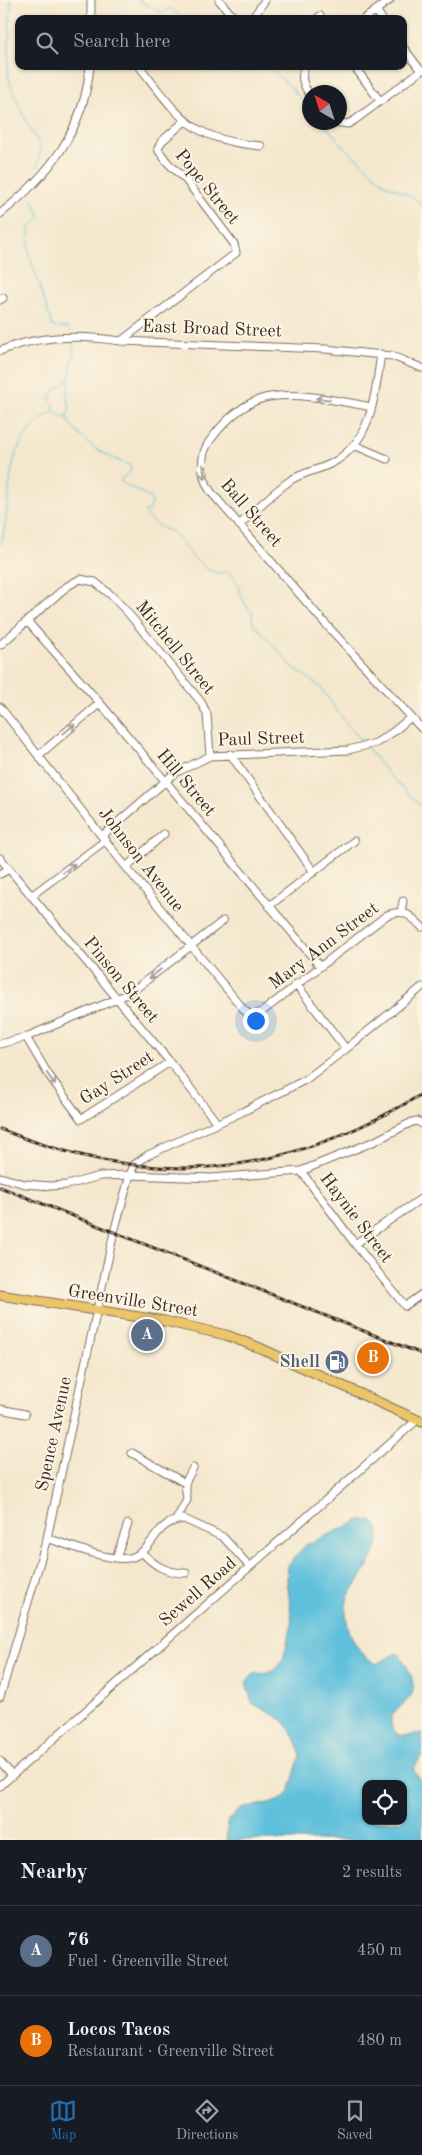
<!DOCTYPE html>
<meta charset="utf-8">
<style>
body{margin:0;font-family:"Old Standard TT",serif;background:#242831;color:#f1f3f6}
.controls{position:absolute;right:15px;bottom:15px;display:grid;overflow:hidden;border-radius:10px;box-shadow:0 1px 4px #0004}
.controls button{width:45px;height:45px;display:grid;place-items:center;padding:0;border:0;border-bottom:1px solid #363941;background:#171b24;color:#f1f3f6;font:25px sans-serif}
.compass{position:absolute;left:302px;top:85px;width:45px;height:45px;border-radius:50%;background:#171b24;box-shadow:0 1px 4px #0004;rotate:321deg}
.you{position:absolute;left:255px;top:1020px;width:18px;height:18px;margin:-12px;border:4px solid #fff;border-radius:50%;background:#1a73e8;box-shadow:0 0 0 8px #1a73e833}
.badge{display:grid;place-items:center;width:32px;height:32px;border-radius:50%;background:#1f6fb2;color:#fff;font-size:16px;font-weight:700}
.pin{position:absolute;translate:-50% -50%;border:2px solid #fff;box-shadow:0 1px 5px #0006}
.list{margin:0;padding:0;list-style:none}
h2{display:flex;justify-content:space-between;align-items:center;height:65px;margin:0;padding:0 20px;font-size:21px}
h2 small{font-size:16px;font-weight:400;color:#9ea1a6}
.list li{display:grid;grid-template-columns:32px 1fr auto;gap:15px;align-items:center;box-sizing:border-box;height:90px;padding:0 20px;border-top:1px solid #363941}
.list b{display:block;font-size:19px;white-space:nowrap}
.list p{margin:0;font-size:16px;white-space:nowrap;color:#9ea1a6}
.list em{font-size:16px;font-style:normal;color:#9ea1a6}
.icon{flex:none;width:28px;height:28px;fill:none;stroke:currentColor;stroke-width:2;stroke-linecap:round;stroke-linejoin:round}
.map{position:relative;flex:none;width:422px;height:1840px;overflow:hidden}
.search{position:absolute;background:#171b24;box-shadow:0 1px 4px #0004;left:15px;right:15px;top:15px;height:55px;display:flex;align-items:center;gap:12px;box-sizing:border-box;padding:0 18px;border-radius:10px;color:#9ea1a6;font-size:19px}
.sheet{height:245px;background:#171b24}
nav{display:flex;justify-content:space-around;align-items:center;box-sizing:border-box;height:70px;border-top:1px solid #363941;background:#171b24;font-size:14px;color:#9ea1a6}
nav a{display:grid;justify-items:center;gap:2px}
nav .on{color:#1f6fb2}
.map>svg:first-child{display:block}
</style>
<div class="map">
<svg width="422" height="1840" viewBox="0 0 422 1840">
<rect width="100%" height="100%" fill="#fcf5e5"/>
<filter id="ink" filterUnits="userSpaceOnUse"><feTurbulence type="fractalNoise" baseFrequency=".02" numOctaves="2"/><feDisplacementMap in="SourceGraphic" scale="10" xChannelSelector="R" yChannelSelector="G"/><feConvolveMatrix kernelMatrix="1 2 1 2 8 2 1 2 1" color-interpolation-filters="sRGB"/></filter>
<filter id="wash" filterUnits="userSpaceOnUse"><feTurbulence type="fractalNoise" baseFrequency=".0096" numOctaves="4" result="noise"/><feDisplacementMap in="SourceGraphic" scale="20" xChannelSelector="R" yChannelSelector="G"/><feGaussianBlur stdDeviation="1.12" result="paint"/><feColorMatrix in="noise" values="0 0 0 0 0 0 0 0 0 0 0 0 0 0 0 0 0 1.4 0 .05"/><feComposite in="paint" operator="in"/></filter>
<g filter="url(#wash)">
<rect width="100%" height="100%" fill="#f4e7cd"/>
<path fill="#5ec0dc" stroke="#4c757d" fill-rule="evenodd" d="M361,1520L372,1521C394,1537 358,1580 348,1597C340,1619 355,1655 377,1664L396,1653L399,1654C405,1662 415,1679 413,1690C411,1706 376,1713 398,1735L408,1736L422,1733V1755L414,1768V1772L422,1782V1840H226L228,1822L238,1810L244,1807L269,1804L280,1800L289,1793L300,1755L298,1744L287,1725L281,1719L252,1703L246,1682L256,1672L263,1674L273,1671L283,1660L292,1623L287,1579L288,1566L293,1558L306,1545ZM366,1784H403V1821H366Z"/>
<g fill="none" stroke-linecap="round" stroke-linejoin="round">
<path stroke="#5ec0dc" stroke-width="1" d="M11,0L8,72L11,86L27,123L41,147L37,167
M138,0L162,13L170,8L184,19
M266,66L288,84L310,109
M323,122L341,144L385,184L409,195L422,204
M32,197L40,217L29,229V254L53,327L69,328L70,332
M72,343L74,350L67,397L70,408L66,417C82,444 103,455 131,466L130,473L121,479V482L149,497L153,503L150,506V510L144,512C151,522 161,530 173,532C185,547 204,578 227,572L234,576L245,604L252,612L253,623L293,667L321,688L343,719L363,742
M55,413L65,417
M0,545C15,501 0,457 36,424C44,418 44,416 54,412V404L50,399L53,391L68,380
M367,747L388,774L422,807"/>
</g>
</g>
<g filter="url(#ink)">
<g fill="none" stroke-linecap="round" stroke-linejoin="round">
<defs>
<path id="minor" d="M91,0V19
M219,0L235,19
M376,10L382,19
M252,19L265,0
M317,19L320,16
M364,19L390,0
M403,47L421,71
M139,66C180,118 191,140 261,146
M305,66C300,77 303,85 310,95
M354,66L380,101
M334,122L348,124L355,120L422,70
M0,214C49,175 84,131 90,66
M0,300L3,298
M121,341L236,253L234,244L185,179L168,163L159,151L158,148L162,141L185,121
M0,351C37,335 82,335 121,341L325,349L392,356L422,368
M371,407C341,401 291,390 261,399C240,405 221,425 209,442C199,457 201,478 211,492L322,620L422,729
M354,445L387,459
M239,525C256,510 273,492 291,480C305,471 323,470 337,460C373,437 375,393 381,354
M27,621L100,703L320,966
M0,645L66,587L80,579L95,582L111,595L128,613L201,702L207,714L210,756
M0,707L126,867L245,1011L252,1016L263,1011L387,915C404,908 411,916 422,927
M230,754L314,872
M39,755L100,703
M102,836L175,773L210,756L348,750L376,743L393,732L411,717
M0,858L170,1062L217,1123
M126,867L164,834
M0,874L9,869
M31,896L106,840
M269,906L354,841
M401,912L403,901
M296,984L346,1049
M26,1037L48,1074L81,1119L170,1062
M0,1044L26,1037L117,999L134,990L223,921
M301,1171L355,1244L405,1306L422,1294
M0,1177L25,1184L50,1186L67,1185L100,1176L130,1175L211,1178L301,1171L375,1141L412,1122L417,1121L422,1124
M355,1244L422,1198
M0,1409L25,1414
M132,1453L185,1483L187,1500L176,1520
M185,1483L193,1468
M47,1538C66,1544 114,1564 133,1557C156,1548 153,1522 184,1519L223,1537L250,1567
M142,1552C154,1566 167,1573 186,1573
M116,1558L128,1524
M0,1697L47,1538L114,1232L130,1175L134,1165L148,1155L242,1112L305,1080L346,1049L422,987
M0,1761L12,1775
M0,1786L417,1420"/>
<path id="major" d="M0,1295L164,1321L226,1335L260,1348L422,1422"/>
</defs>
<use href="#minor" stroke="#7c6c5b" stroke-width="9"/>
<use href="#major" stroke="#7c6c5b" stroke-width="11"/>
<use href="#minor" stroke="#fff" stroke-width="7"/>
<use href="#major" stroke="#edc569" stroke-width="9"/>
<defs>
<path id="rail" d="M0,1129C153,1191 281,1179 422,1094
M0,1187L422,1354"/>
</defs>
<use href="#rail" stroke="#3b2a1e" stroke-width="3"/>
<use href="#rail" stroke="#fcf5e5" stroke-width="1" stroke-dasharray="4" stroke-linecap="butt"/>
</g>
<defs><path id="oneway-shaft" d="M-6 0H5M1.5-3L5.5 0L1.5 3" fill="none" stroke-width="1.6" stroke-linecap="round" stroke-linejoin="round" transform="scale(1.25)"/></defs>
<g stroke="#a79f9a">
<use href="#oneway-shaft" transform="translate(323 399) rotate(-176)"/>
<use href="#oneway-shaft" transform="translate(204 472) rotate(84)"/>
<use href="#oneway-shaft" transform="translate(69 729) rotate(-40)"/>
<use href="#oneway-shaft" transform="translate(69 868) rotate(-37)"/>
<use href="#oneway-shaft" transform="translate(155 974) rotate(141)"/>
<use href="#oneway-shaft" transform="translate(51 1079) rotate(55)"/>
</g>
</g>
<defs>
<symbol id="fuel-disc" viewBox="-11 -11 22 22"><circle r="9.5" fill="#5c6f8a" stroke="#fcf5e5"/><path d="M-5.5-6h7V0h2V4h1.3V-2.5L3-4.5l.8-.8L6-3V5H2.5V1h-1V6h-7ZM-4.2-4.7v3.2H.2V-4.7Z" fill="#fff"/></symbol>
</defs>
<g fill-rule="evenodd">
<use href="#fuel-disc" x="323" y="1348" width="28" height="28"/>
</g>
<g text-anchor="middle" dominant-baseline="central" stroke-width="4" stroke-linejoin="round" paint-order="stroke">
<g font-size="18" fill="#3b2a1e" stroke="#fcf5e5">
<text transform="translate(207 187) rotate(51)">Pope Street</text>
<text transform="translate(212 329) rotate(2)">East Broad Street</text>
<text transform="translate(251 513) rotate(49)">Ball Street</text>
<text transform="translate(175 648) rotate(51)">Mitchell Street</text>
<text transform="translate(261 739) rotate(-2)">Paul Street</text>
<text transform="translate(186 783) rotate(50)">Hill Street</text>
<text transform="translate(141 860) rotate(52)">Johnson Avenue</text>
<text transform="translate(324 946) rotate(-37)">Mary Ann Street</text>
<text transform="translate(121 980) rotate(50)">Pinson Street</text>
<text transform="translate(117 1078) rotate(-33)">Gay Street</text>
<text transform="translate(356 1218) rotate(53)">Haynie Street</text>
<text transform="translate(133 1301) rotate(9)">Greenville Street</text>
<text transform="translate(54 1434) rotate(-78)">Spence Avenue</text>
<text transform="translate(198 1592) rotate(-41)">Sewell Road</text>
</g>
<g font-size="18" font-weight="bold" fill="#4e5e75" stroke="#fcf5e5" text-anchor="end">
<text x="320" y="1362">Shell</text>
</g>
</g>
</svg>
<div class="controls">
<button><svg class="icon" aria-label="locate" viewBox="0 0 24 24"><circle cx="12" cy="12" r="6"/><path d="M12 2v4M12 18v4M2 12h4M18 12h4"/></svg></button>
</div>
<svg class="compass" viewBox="-18 -18 36 36"><path d="M0-13l5 13h-10z" fill="#e53935"/><path d="M0 13l5-13h-10z" fill="#9ea1a6"/></svg>
<div class="you"></div>
<div class="pin badge" style="left:147px;top:1335px;background:#5c6f8a">A</div>
<div class="pin badge" style="left:373px;top:1358px;background:#e8710a">B</div>
<div class="search"><svg class="icon" aria-label="search" viewBox="0 0 24 24"><circle cx="10" cy="10" r="6"/><path d="M15 15l6 6"/></svg>Search here</div>
</div>
<section class="sheet">
<h2>Nearby<small>2 results</small></h2>
<ul class="list">
<li><span class="badge" style="background:#5c6f8a">A</span><div><b>76</b><p>Fuel · Greenville Street</p></div><em>450 m</em></li>
<li><span class="badge" style="background:#e8710a">B</span><div><b>Locos Tacos</b><p>Restaurant · Greenville Street</p></div><em>480 m</em></li>
</ul>
</section>
<nav>
<a class="on"><svg class="icon" aria-label="map" viewBox="0 0 24 24"><path d="M3 6l6-2 6 2 6-2v14l-6 2-6-2-6 2zM9 4v14M15 6v14"/></svg>Map</a>
<a><svg class="icon" aria-label="directions" viewBox="0 0 24 24"><path d="M12 3l9 9-9 9-9-9zM9 14v-3h6M13 9l2 2-2 2"/></svg>Directions</a>
<a><svg class="icon" aria-label="saved" viewBox="0 0 24 24"><path d="M7 4h10v16l-5-4-5 4z"/></svg>Saved</a>
</nav>
